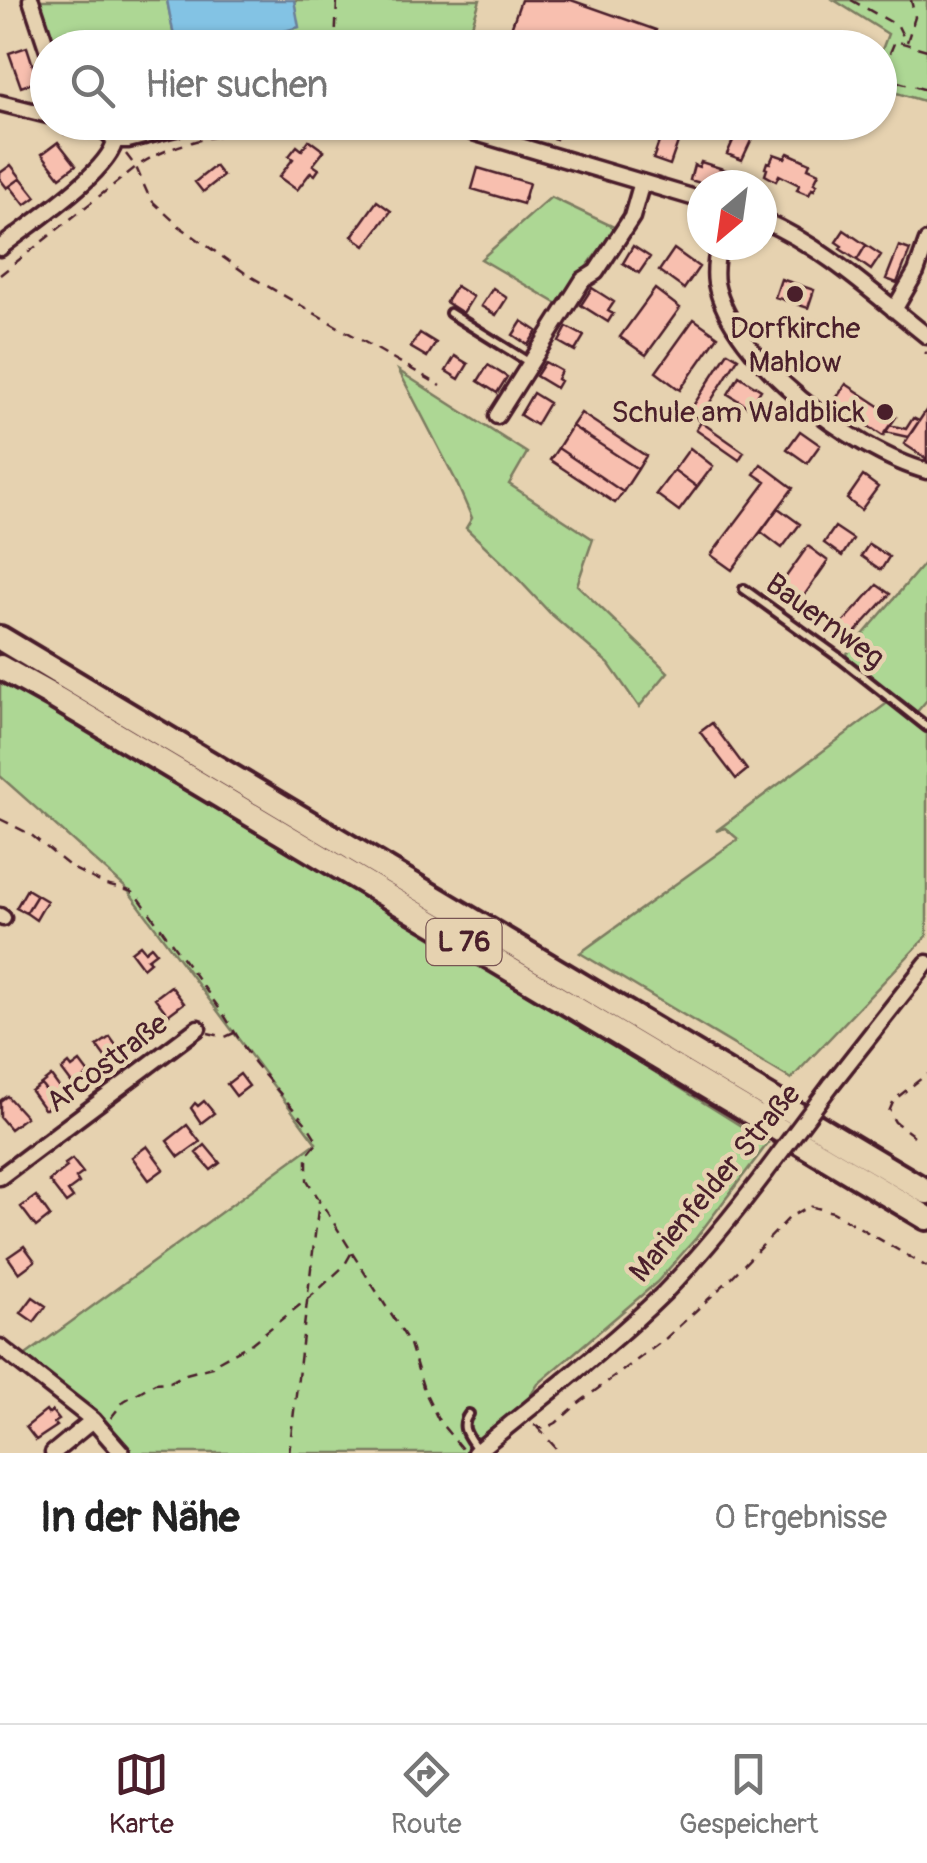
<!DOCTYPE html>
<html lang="de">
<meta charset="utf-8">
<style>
body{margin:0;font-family:Pangolin,sans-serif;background:#f6f6f6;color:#222}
.compass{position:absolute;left:687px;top:170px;width:90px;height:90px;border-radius:50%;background:#fff;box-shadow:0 2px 8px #0004;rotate:209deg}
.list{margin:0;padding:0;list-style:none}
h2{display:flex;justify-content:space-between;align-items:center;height:130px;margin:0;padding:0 40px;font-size:42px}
h2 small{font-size:32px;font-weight:400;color:#767676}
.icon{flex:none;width:55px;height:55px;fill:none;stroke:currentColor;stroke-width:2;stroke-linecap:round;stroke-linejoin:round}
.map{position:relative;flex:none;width:927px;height:1453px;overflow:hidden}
.search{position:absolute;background:#fff;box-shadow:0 2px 8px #0004;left:30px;right:30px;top:30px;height:110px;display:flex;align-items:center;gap:25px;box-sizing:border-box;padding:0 35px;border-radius:55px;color:#767676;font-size:38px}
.sheet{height:270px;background:#fff}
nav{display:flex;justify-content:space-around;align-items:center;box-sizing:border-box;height:140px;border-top:2px solid #e0e0e0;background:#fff;font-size:28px;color:#767676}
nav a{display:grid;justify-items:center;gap:5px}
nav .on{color:#4a1f2b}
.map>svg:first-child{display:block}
</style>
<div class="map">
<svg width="927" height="1453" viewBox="0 0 927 1453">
<rect width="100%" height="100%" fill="#e6d2b0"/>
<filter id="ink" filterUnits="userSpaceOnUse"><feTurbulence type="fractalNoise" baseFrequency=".01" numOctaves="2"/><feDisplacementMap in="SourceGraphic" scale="20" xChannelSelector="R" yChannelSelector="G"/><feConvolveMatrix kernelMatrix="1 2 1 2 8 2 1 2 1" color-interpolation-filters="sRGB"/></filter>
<g filter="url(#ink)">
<path fill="#add794" stroke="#7c7b60" stroke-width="2.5" d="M36,0H167L176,47H51Z
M294,0H480L465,47H386L358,37L354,47L271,48L277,32L298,27Z
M834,0H927V102L880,88V55L888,34Z
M551,197L616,228L558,304L481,259Z
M399,371L527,453L509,484L593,539L577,585L668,672L639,707L609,664L550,613L505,565L466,528L472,518L455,479Z
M927,560V700L915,714L844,657Z
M0,680L618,1049L768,1143L696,1238L657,1282L538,1384L527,1401L464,1453H128L23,1357L316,1143L126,888L0,776Z
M890,701L927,731V936L791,1079L580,953L738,839L725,828L716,831Z"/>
<path fill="#83c3e4" stroke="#6c819a" stroke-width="2.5" d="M167,0H294L299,27L277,33L271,47H176Z"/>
<path fill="#f8bfaf" stroke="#4a1f2b" stroke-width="2.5" d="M521,0H571L656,30L650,48H504Z
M27,47L38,81L21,87L9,53Z
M538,122H561L556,139L535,133Z
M666,122H685L670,165L653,159Z
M740,125L755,132L742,160L727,154Z
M309,140L324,151L313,165L319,169L315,175L311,172L297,190L279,177L293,159L289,156L297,146L302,150Z
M58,142L76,165L60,177L42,154Z
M788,153L810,163L808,168L819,173L814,183L817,184L814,190L812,189L809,195L797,190L799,185L779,175L776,181L765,175L767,169L765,168L767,162L770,163L774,154L785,158Z
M701,162L736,173L731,185H707L690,180L694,165L699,167Z
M11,165L21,178L7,188L0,179V173Z
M215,166L223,176L203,192L195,182Z
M478,168L529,183L523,204L472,189Z
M21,178L36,197L25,205L10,186Z
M377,201L391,211L365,246L352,236Z
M844,230L866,245L857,260L840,249L842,246L836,242Z
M866,245L881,255L871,270L857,260Z
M633,246L650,257L639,273L623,263Z
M899,246L910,250L897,283L886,279Z
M674,249L699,267L684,289L659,271Z
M781,279L814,290L808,308L775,297Z
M456,286L473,297L463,313L446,302Z
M493,288L507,298L496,315L481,306Z
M592,288L614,302L608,311L613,314L608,322L581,305Z
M655,289L680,308L646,355L620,337Z
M694,319L718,336L680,390L656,372Z
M522,321L537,331L528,345L513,335Z
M567,327L584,336L575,351L559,342Z
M420,333L436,343L427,357L410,347Z
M728,352L738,358L699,420L689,412Z
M455,356L468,364L459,379L446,371Z
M545,362L561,371L557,379L560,381L556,388L536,376Z
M488,365L507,377L497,393L478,381Z
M739,376L761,390L750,408L728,394Z
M846,384L896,417L883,436L833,403Z
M533,393L549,403L536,425L520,415Z
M927,409V459L904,444Z
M581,413L646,456L638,469L572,426Z
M913,418L919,421L908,437L885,432L890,425L906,429Z
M701,422L744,452L739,460L696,430Z
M572,426L638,469L623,492L558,448Z
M800,431L820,445L807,463L787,449Z
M558,448L623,492L615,503L550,460Z
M690,448L713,466L697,487L674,470Z
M761,464L793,488L732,570L711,555L766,482L754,474Z
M674,470L697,487L679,511L656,494Z
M863,476L878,487L861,510L847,499Z
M778,508L800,524L782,548L761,532Z
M835,527L853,539L842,556L824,543Z
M869,544L889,557L881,570L861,556Z
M808,546L828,561L799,603L778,588Z
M877,585L890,594L851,637L839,627Z
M712,723L747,770L736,779L700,732Z
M27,889L37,895L26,913L16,908Z
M37,895L47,901L36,920L26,913Z
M140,945L145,951L151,946L156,952L147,959L150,962L143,968L131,952Z
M171,986L184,1003L168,1015L155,998Z
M110,1037L120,1051L108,1061L97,1046Z
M80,1062L89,1074L74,1086L62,1070L69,1064L72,1068Z
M240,1074L249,1086L236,1096L227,1084Z
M51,1076L64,1094L54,1101L41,1084Z
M41,1084L54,1101L46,1109H44L31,1091Z
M7,1096L26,1117L10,1129L0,1117V1101Z
M204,1101L214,1113L201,1123L191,1108L195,1103L198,1106Z
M187,1125L200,1142L179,1157L167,1141Z
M205,1145L220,1163L211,1170L196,1153Z
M147,1146L164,1169L149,1180L132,1157Z
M72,1159L83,1173L76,1178L79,1183L68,1191L73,1198L66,1203L49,1181L67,1167L65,1164Z
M36,1196L50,1216L36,1227L21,1207Z
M24,1246L35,1261L19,1273L8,1257Z
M33,1297L46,1306L34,1322L21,1313Z
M46,1411L48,1414L52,1411L59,1420L54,1423L57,1426L36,1440L26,1427Z"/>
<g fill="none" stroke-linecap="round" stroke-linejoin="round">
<defs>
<path id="lane" d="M450,313L530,363
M744,589L841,659L927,727
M469,1414C458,1428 470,1438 478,1451"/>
<path id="street" d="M31,0L48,51
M0,103L48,115
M90,122L108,133L115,140
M439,122L702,200
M115,140H128L199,122
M762,220C824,247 874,294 927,336
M719,245C716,258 714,270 716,283C731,359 855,452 927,471
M0,248C27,226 110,172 115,140
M894,310L916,272L927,241
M497,416L583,280L596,272L632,217L642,182
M0,916L3,918
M831,1085L927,963
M0,1177L198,1028
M0,1347L93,1420L122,1453
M53,1453L93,1420
M475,1453C539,1400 606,1350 665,1292C701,1255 734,1214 765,1173"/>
<path id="primary" d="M0,638L927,1192
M0,667L56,698L927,1218"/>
</defs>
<use href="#lane" stroke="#4a1f2b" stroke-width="14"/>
<use href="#street" stroke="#4a1f2b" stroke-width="21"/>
<use href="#primary" stroke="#4a1f2b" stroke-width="30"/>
<path stroke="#4a1f2b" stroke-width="2.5" stroke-dasharray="10 8" stroke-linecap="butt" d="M851,0L898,26L906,42
M907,42L915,17L911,0
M335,48L337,0
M927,50L895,41L880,77L927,90
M64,135L67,130
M126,154L136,167L150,199L179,226L248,275L441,386
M0,275L136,167C182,135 242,134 295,122
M925,354L927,352
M0,819L30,834L72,868L106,885L130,891L139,898L224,1015L254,1063L308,1126L318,1142L307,1155V1180L352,1252L344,1266L316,1292L252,1343L219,1361L212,1367L186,1374L170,1382L155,1383L124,1401L110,1419
M208,1033L225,1037L234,1033
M914,1136L895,1122L889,1112L894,1100L927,1074
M352,1253L410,1344L424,1390L439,1421L462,1449
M534,1425L544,1429L556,1423L580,1402L664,1340L729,1280L789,1218L809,1206L833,1212L927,1267
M537,1427L555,1447L557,1453
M289,1453L319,1201"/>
<use href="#lane" stroke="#e6d2b0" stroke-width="6"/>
<use href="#street" stroke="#e6d2b0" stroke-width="14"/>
<use href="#primary" stroke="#e6d2b0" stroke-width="22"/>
<defs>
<path id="street-bridge" d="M765,1173L831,1085"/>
</defs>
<use href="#street-bridge" stroke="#4a1f2b" stroke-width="21" stroke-linecap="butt"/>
<use href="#street-bridge" stroke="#e6d2b0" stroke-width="14"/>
</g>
</g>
<g fill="#4a1f2b" stroke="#e6d2b0" stroke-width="4">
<circle cx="795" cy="294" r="10"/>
<circle cx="885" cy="412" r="10"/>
</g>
<g text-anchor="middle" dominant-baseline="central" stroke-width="9" stroke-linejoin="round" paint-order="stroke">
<rect fill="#e6d2b0" stroke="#795553" stroke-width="2.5" x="426.5" y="919" width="75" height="46" rx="8"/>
<g font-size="28" font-weight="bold" fill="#4a1f2b">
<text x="464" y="942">L 76</text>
</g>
<g font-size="30" fill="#4a1f2b" stroke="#e6d2b0">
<text x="795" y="328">Dorfkirche<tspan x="795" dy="34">Mahlow</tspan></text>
<text x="865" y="412" text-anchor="end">Schule am Waldblick</text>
</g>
<g font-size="30" fill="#4a1f2b" stroke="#e6d2b0">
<text transform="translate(825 621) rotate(36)">Bauernweg</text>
<text transform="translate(107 1063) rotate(-37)">Arcostraße</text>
<text transform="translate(715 1183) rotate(-50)">Marienfelder Straße</text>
</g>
</g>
</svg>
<svg class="compass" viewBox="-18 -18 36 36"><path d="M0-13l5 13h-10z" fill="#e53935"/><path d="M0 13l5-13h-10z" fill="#767676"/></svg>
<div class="search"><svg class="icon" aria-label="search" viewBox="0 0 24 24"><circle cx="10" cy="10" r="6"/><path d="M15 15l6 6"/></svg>Hier suchen</div>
</div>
<section class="sheet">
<h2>In der Nähe<small>0 Ergebnisse</small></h2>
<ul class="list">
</ul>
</section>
<nav>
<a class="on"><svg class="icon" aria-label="map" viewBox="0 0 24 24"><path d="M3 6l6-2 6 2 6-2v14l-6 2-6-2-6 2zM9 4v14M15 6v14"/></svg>Karte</a>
<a><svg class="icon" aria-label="directions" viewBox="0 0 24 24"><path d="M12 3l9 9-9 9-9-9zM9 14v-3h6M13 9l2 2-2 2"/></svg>Route</a>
<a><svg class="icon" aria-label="saved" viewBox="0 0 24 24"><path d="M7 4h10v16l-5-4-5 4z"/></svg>Gespeichert</a>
</nav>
